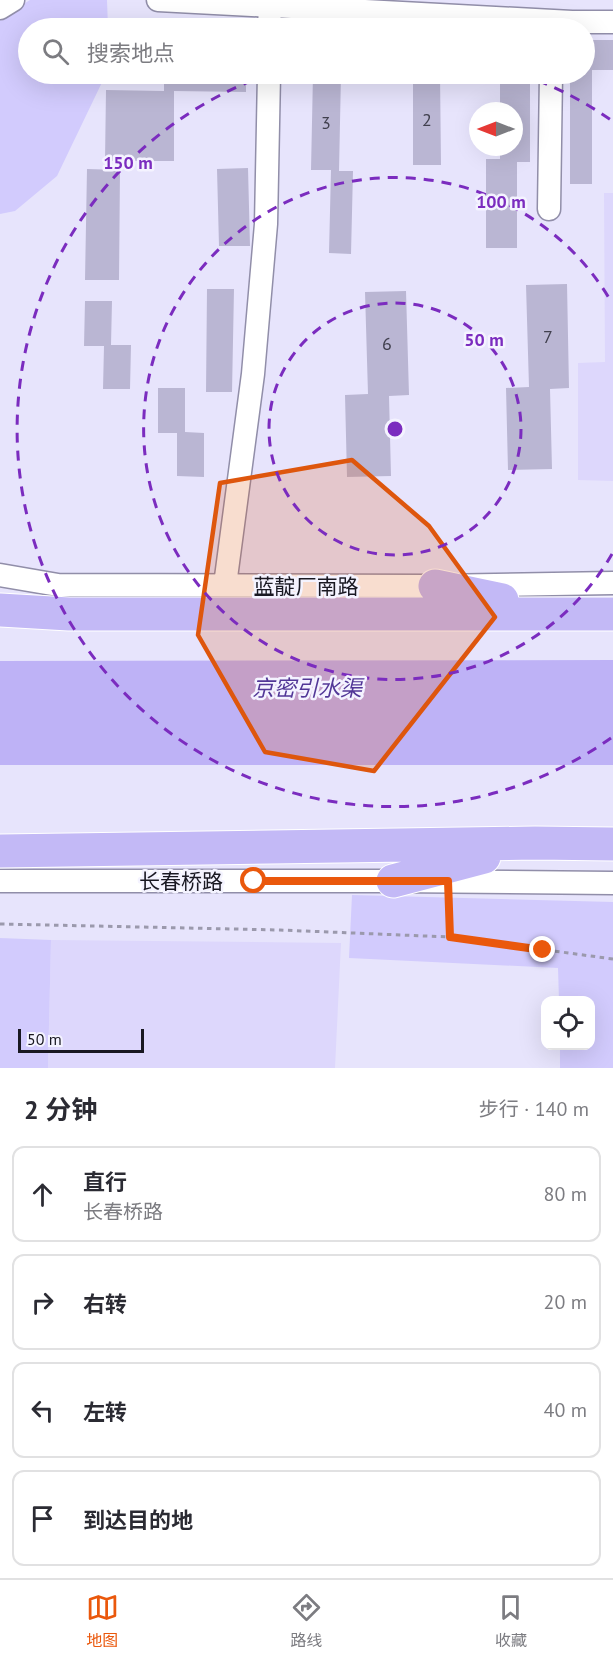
<!DOCTYPE html>
<html lang="zh">
<meta charset="utf-8">
<style>
body{margin:0;font-family:"PT Sans","Noto Sans SC",sans-serif;background:#f2f2f3;color:#2b2b33}
.controls{position:absolute;right:18px;bottom:18px;display:grid;overflow:hidden;border-radius:12px;box-shadow:0 6px 24px #0002}
.controls button{width:54px;height:54px;display:grid;place-items:center;padding:0;border:0;border-bottom:2px solid #e1e1e2;background:#fff;color:#2b2b33;font:30px sans-serif}
.compass{position:absolute;left:469px;top:102px;width:54px;height:54px;border-radius:50%;background:#fff;box-shadow:0 6px 24px #0002;rotate:270deg}
.scale{position:absolute;left:18px;bottom:15px;width:126px;box-sizing:border-box;padding-left:6px;border:3px solid #191822;border-top:0;font-size:16px;line-height:21px;white-space:nowrap;color:#191822;-webkit-text-stroke:4px #f4f3ff;paint-order:stroke}
.stop{position:absolute;width:18px;height:18px;margin:-14px;border:4px solid #ea580c;border-radius:50%;background:#fff}
.stop.end{background:#ea580c;border-color:#fff;box-shadow:0 2px 6px #0008}
.list{margin:0;padding:0;list-style:none}
h2{display:flex;justify-content:space-between;align-items:center;height:78px;margin:0;padding:0 24px;font-size:26px}
h2 small{font-size:20px;font-weight:400;color:#7c7c81}
.list li{display:grid;grid-template-columns:39px 1fr auto;gap:18px;align-items:center;box-sizing:border-box;height:96px;margin:0 12px 12px;padding:0 12px;border:2px solid #e1e1e2;border-radius:12px}
.list b{display:block;font-size:22px;white-space:nowrap}
.list p{margin:0;font-size:20px;white-space:nowrap;color:#7c7c81}
.list em{font-size:20px;font-style:normal;color:#7c7c81}
.icon{flex:none;width:33px;height:33px;fill:none;stroke:currentColor;stroke-width:2;stroke-linecap:round;stroke-linejoin:round}
.map{position:relative;flex:none;width:613px;height:1068px;overflow:hidden}
.search{position:absolute;background:#fff;box-shadow:0 6px 24px #0002;left:18px;right:18px;top:18px;height:66px;display:flex;align-items:center;gap:15px;box-sizing:border-box;padding:0 21px;border-radius:33px;color:#7c7c81;font-size:22px}
.sheet{height:510px;background:#fff}
nav{display:flex;justify-content:space-around;align-items:center;box-sizing:border-box;height:84px;border-top:2px solid #e1e1e2;background:#fff;font-size:16px;color:#7c7c81}
nav a{display:grid;justify-items:center;gap:3px}
nav .on{color:#ea580c}
.map>svg:first-child{display:block}
</style>
<div class="map">
<svg width="613" height="1068" viewBox="0 0 613 1068">
<rect width="100%" height="100%" fill="#e7e4fc"/>
<path fill="#ddd7fc" d="M604,193H613V481L578,480V363L605,362Z
M51,940L341,943L335,1068H48Z"/>
<path fill="#d2cbfd" d="M30,0H107L108,28H28V74H106L57,176L15,211L0,214V19Z
M352,895L613,902V1068H560V1046H590V1000H559L558,968L349,958Z
M0,938L51,940L48,1068H0Z"/>
<path fill="#beb2f6" d="M613,660V765H0V661Z"/>
<path fill="#bab6d3" d="M165,23L247,24V28H165Z
M584,40H613V70H592V184H570V74H584Z
M164,74H246V92L174,91V161H105L106,90L164,91Z
M313,74H341L339,171H353L351,254L329,253L331,170H311Z
M413,74H440L441,165H413Z
M500,74H530V162H517V248H486V159H500V147H514V111H500Z
M248,168L250,246H219L217,169Z
M87,169L120,170L119,280H85Z
M567,284L569,388L550,389L552,469L508,470L506,388L529,387L526,285Z
M207,289H234L232,392H206Z
M406,291L409,395L389,396L391,476L347,477L345,395L368,394L365,292Z
M85,301H112L111,345H131L130,389H103L104,346H84Z
M158,388H185V432L204,433V477L177,476V433H158Z"/>
<g fill="none" stroke-linecap="round" stroke-linejoin="round">
<defs>
<path id="minor" d="M158,0L572,22H613
M0,8L13,0
M269,28L270,6
M549,209L551,74
M0,575L58,585L435,586L613,583
M225,585L253,374L266,224L269,74
M0,881H393L613,883"/>
<path id="highway" d="M435,586L502,600
M0,610L69,614H613
M0,851L535,843L613,844
M393,881L484,857"/>
</defs>
<use href="#minor" stroke="#918ea9" stroke-width="25"/>
<use href="#highway" stroke="#fff" stroke-width="35"/>
<path stroke="#9b99ac" stroke-width="3" stroke-dasharray="4.5 4.5" stroke-linecap="butt" d="M449,899L450,937L613,959
M0,924L280,930L450,937"/>
<use href="#minor" stroke="#fff" stroke-width="22"/>
<use href="#highway" stroke="#c3b9f6" stroke-width="33"/>
</g>
<g fill="none" stroke-linecap="round" stroke-linejoin="round">
<path stroke="#ea580c" stroke-width="8" d="M254,881H448L450,937L543,950"/>
</g>
<path fill="#de560d" fill-opacity="0.2" stroke="#de560d" stroke-width="4.5" stroke-linejoin="round" d="M352,460L429,526L495,617L374,771L265,752L198,635L220,483Z"/>
<g fill="none" stroke="#7b2cbf" stroke-width="3" stroke-dasharray="10 8">
<circle cx="395" cy="429" r="126"/>
<path d="M612 554A251 251 0 1 1 612 303"/>
<path d="M611 738A377 377 0 1 1 269 74M521 74A377 377 0 0 1 611 120"/>
</g>
<g text-anchor="middle" dominant-baseline="central" stroke-width="5" stroke-linejoin="round" paint-order="stroke">
<g font-size="18" fill="#41404e">
<text x="427" y="119">2</text>
<text x="326" y="122">3</text>
<text x="548" y="336">7</text>
<text x="387" y="343">6</text>
</g>
<g font-size="21" fill="#191822" stroke="#f4f3ff">
<text x="306" y="586">蓝靛厂南路</text>
<text x="181" y="881">长春桥路</text>
</g>
<g font-size="22" font-style="italic" fill="#523797" stroke="#f4f3ff">
<text x="307" y="688">京密引水渠</text>
</g>
</g>
<circle cx="395" cy="429" r="9" fill="#7b2cbf" stroke="#f4f3ff" stroke-width="3"/>
<g font-size="18" text-anchor="middle" font-weight="bold" fill="#7b2cbf" stroke="#f4f3ff" stroke-width="5" stroke-linejoin="round" paint-order="stroke">
<text x="128" y="169">150 m</text>
<text x="501" y="208">100 m</text>
<text x="484" y="346">50 m</text>
</g>
</svg>
<div class="controls">
<button><svg class="icon" aria-label="locate" viewBox="0 0 24 24"><circle cx="12" cy="12" r="6"/><path d="M12 2v4M12 18v4M2 12h4M18 12h4"/></svg></button>
</div>
<svg class="compass" viewBox="-18 -18 36 36"><path d="M0-13l5 13h-10z" fill="#e53935"/><path d="M0 13l5-13h-10z" fill="#7c7c81"/></svg>
<div class="scale">50 m</div>
<div class="stop" style="left:254px;top:881px"></div>
<div class="stop end" style="left:543px;top:950px"></div>
<div class="search"><svg class="icon" aria-label="search" viewBox="0 0 24 24"><circle cx="10" cy="10" r="6"/><path d="M15 15l6 6"/></svg>搜索地点</div>
</div>
<section class="sheet">
<h2>2 分钟<small>步行 · 140 m</small></h2>
<ul class="list">
<li><svg class="icon" aria-label="ahead" viewBox="0 0 24 24"><path d="M12 20V5M6 11l6-6 6 6"/></svg><div><b>直行</b><p>长春桥路</p></div><em>80 m</em></li>
<li><svg class="icon" aria-label="right" viewBox="0 0 24 24"><path d="M7 20v-9h11M14 6l5 5-5 5"/></svg><div><b>右转</b></div><em>20 m</em></li>
<li><svg class="icon" aria-label="left" viewBox="0 0 24 24"><path d="M17 20v-9H6M10 6l-5 5 5 5"/></svg><div><b>左转</b></div><em>40 m</em></li>
<li><svg class="icon" aria-label="arrive" viewBox="0 0 24 24"><path d="M6 21V4h12l-3 4 3 4H6"/></svg><div><b>到达目的地</b></div></li>
</ul>
</section>
<nav>
<a class="on"><svg class="icon" aria-label="map" viewBox="0 0 24 24"><path d="M3 6l6-2 6 2 6-2v14l-6 2-6-2-6 2zM9 4v14M15 6v14"/></svg>地图</a>
<a><svg class="icon" aria-label="directions" viewBox="0 0 24 24"><path d="M12 3l9 9-9 9-9-9zM9 14v-3h6M13 9l2 2-2 2"/></svg>路线</a>
<a><svg class="icon" aria-label="saved" viewBox="0 0 24 24"><path d="M7 4h10v16l-5-4-5 4z"/></svg>收藏</a>
</nav>
